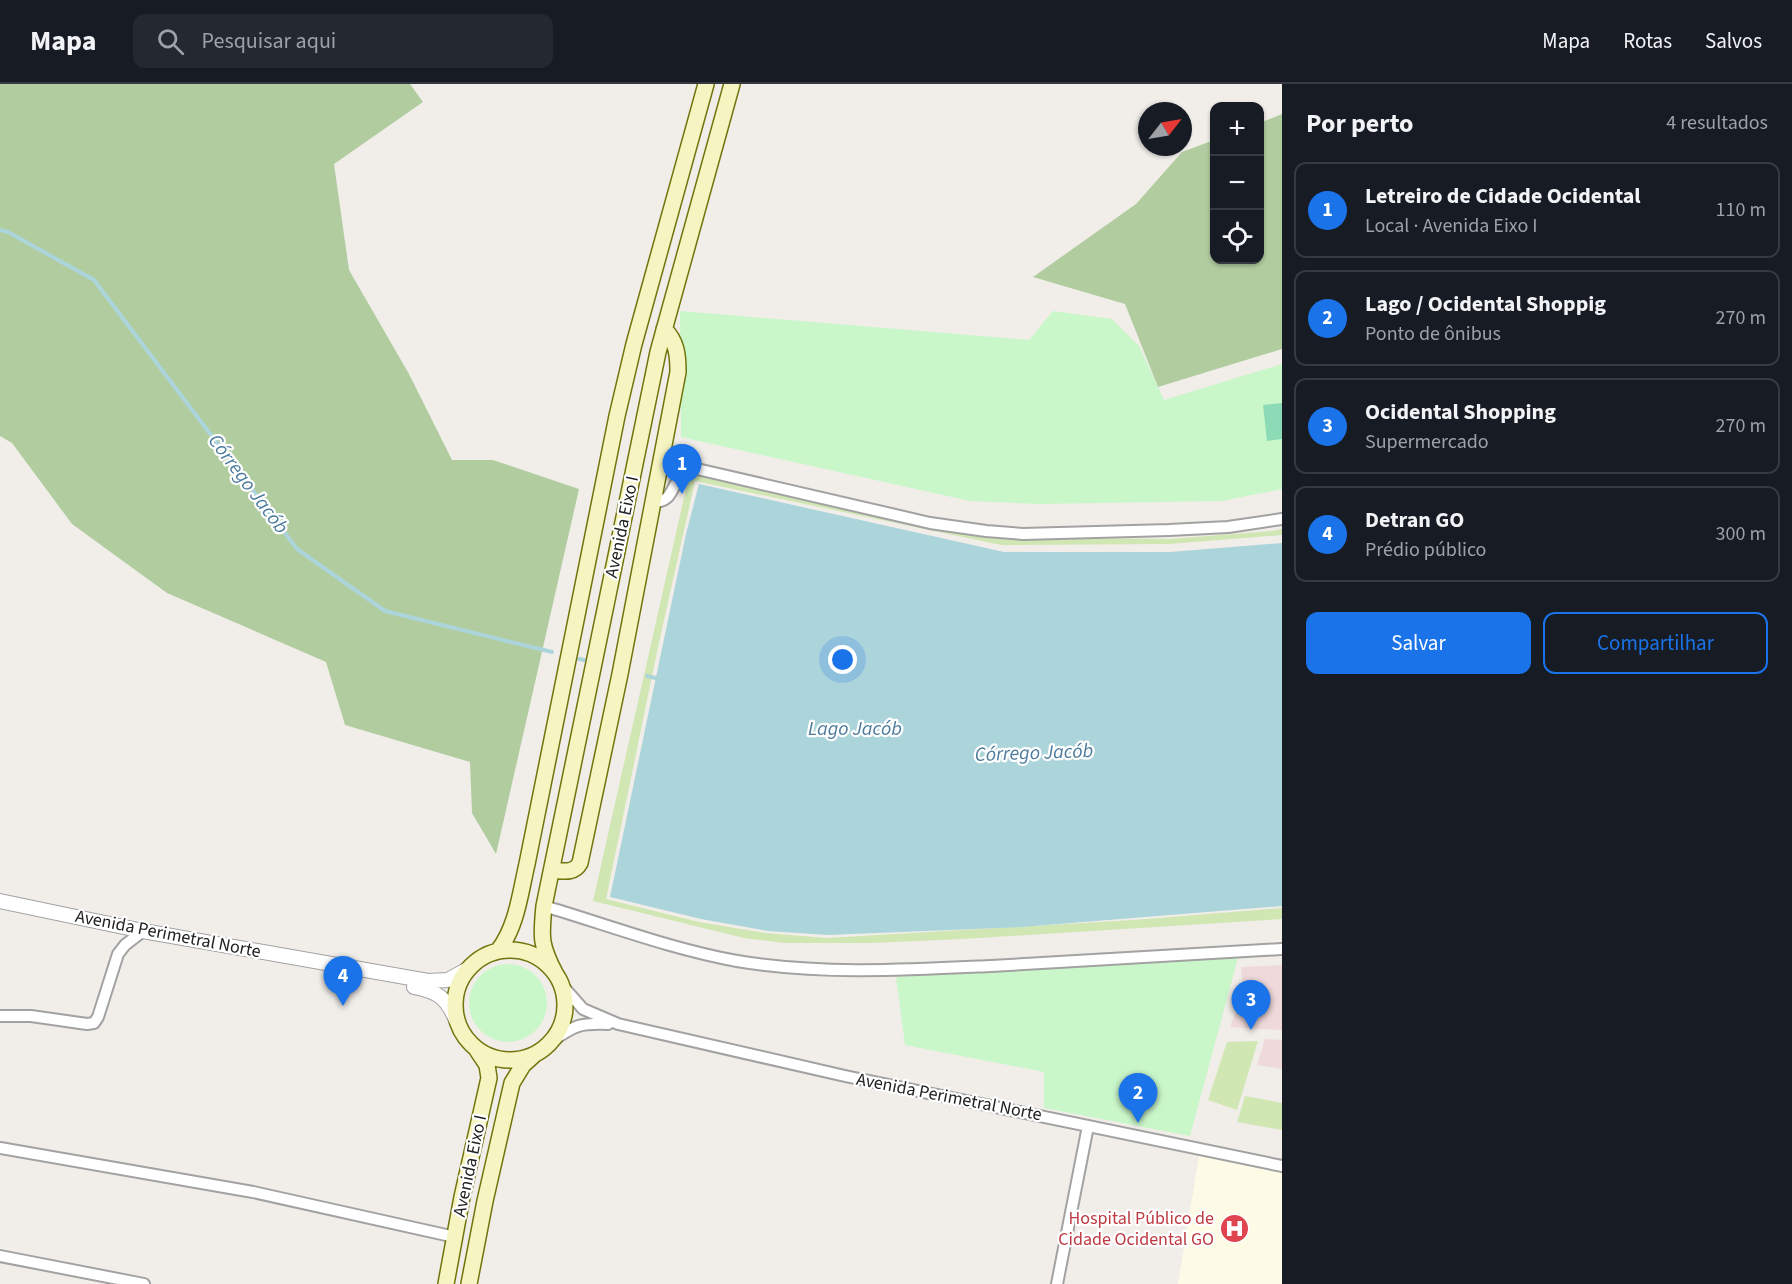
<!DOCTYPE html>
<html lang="pt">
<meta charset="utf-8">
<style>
body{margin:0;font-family:"Source Sans 3",sans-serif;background:#242831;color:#f1f3f6}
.controls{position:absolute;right:18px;top:18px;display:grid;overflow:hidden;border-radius:12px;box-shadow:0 2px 4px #0004}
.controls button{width:54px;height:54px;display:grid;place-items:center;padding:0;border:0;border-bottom:2px solid #363941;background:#171b24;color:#f1f3f6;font:30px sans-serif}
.compass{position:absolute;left:1138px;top:18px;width:54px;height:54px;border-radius:50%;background:#171b24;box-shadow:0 2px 4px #0004;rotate:59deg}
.you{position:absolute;left:843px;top:576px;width:21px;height:21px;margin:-15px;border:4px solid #fff;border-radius:50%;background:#1a73e8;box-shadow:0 0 0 9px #1a73e833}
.badge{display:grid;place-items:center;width:39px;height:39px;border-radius:50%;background:#1a73e8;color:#fff;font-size:20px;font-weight:700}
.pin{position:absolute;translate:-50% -50px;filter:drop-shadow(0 2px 3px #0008)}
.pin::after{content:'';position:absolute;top:32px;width:21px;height:18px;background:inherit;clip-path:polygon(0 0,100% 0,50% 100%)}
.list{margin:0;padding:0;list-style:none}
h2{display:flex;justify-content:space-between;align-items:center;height:78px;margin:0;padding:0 24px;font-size:26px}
h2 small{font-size:20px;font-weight:400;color:#9ea1a6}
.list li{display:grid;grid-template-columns:39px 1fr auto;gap:18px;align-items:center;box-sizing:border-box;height:96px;margin:0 12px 12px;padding:0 12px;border:2px solid #363941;border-radius:12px}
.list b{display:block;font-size:22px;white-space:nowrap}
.list p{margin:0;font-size:20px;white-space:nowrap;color:#9ea1a6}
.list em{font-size:20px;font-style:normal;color:#9ea1a6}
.actions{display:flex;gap:12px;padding:18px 24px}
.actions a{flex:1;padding:14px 0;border:2px solid #1a73e8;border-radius:12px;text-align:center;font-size:21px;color:#1a73e8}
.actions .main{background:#1a73e8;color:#fff}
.icon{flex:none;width:33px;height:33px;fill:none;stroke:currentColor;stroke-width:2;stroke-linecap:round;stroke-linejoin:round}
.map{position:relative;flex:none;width:1282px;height:1200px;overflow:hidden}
header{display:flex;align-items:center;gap:36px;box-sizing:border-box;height:84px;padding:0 30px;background:#171b24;border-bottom:2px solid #363941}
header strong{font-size:28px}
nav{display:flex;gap:33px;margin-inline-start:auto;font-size:21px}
.search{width:420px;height:54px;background:#242831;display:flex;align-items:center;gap:15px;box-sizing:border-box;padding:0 21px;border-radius:12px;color:#9ea1a6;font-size:22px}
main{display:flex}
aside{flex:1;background:#171b24}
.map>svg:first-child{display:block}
</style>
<header>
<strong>Mapa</strong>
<div class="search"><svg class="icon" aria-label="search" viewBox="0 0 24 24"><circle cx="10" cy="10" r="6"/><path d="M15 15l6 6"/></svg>Pesquisar aqui</div>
<nav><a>Mapa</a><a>Rotas</a><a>Salvos</a></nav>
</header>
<main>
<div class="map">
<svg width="1282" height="1200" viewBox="0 0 1282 1200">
<rect width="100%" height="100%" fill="#f1ede9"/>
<path fill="#f0d9da" d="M1282,881V946L1230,943L1243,909L1241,883Z
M1265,955L1282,956V985L1257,981Z"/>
<path fill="#fdfbe5" d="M1199,1072L1282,1089V1200H1178Z"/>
<path fill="#d0e7b3" d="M695,389L1003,453L1169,455L1272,447L1282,445V451L1169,460L1001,461L695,397L658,563L606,815L699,838L766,849L827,854L1133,836L1282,824V835L963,855L870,859H785L744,854L593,817L688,396Z
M1258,957L1237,1026L1208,1016L1227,958Z
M1245,1012L1282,1019V1046L1237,1038Z"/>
<path fill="#b1cda0" d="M0,0H410L423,18L334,80L349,186L409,290L452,376H493L579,405L496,770L472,729L470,678L345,641L326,578L167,509L72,440L12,359L0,352Z
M1282,30V265L1158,303L1125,220L1033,193L1136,120L1182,68L1214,56V176H1260V39Z"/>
<path fill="#caf7ca" d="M680,227L1029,256L1053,227L1112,235L1139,262L1164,316L1282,280V405L1222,417L1039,420L970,417L681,353Z
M1239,870L1190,1052L1044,1024V988L905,961L896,893Z
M469 919a39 39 0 1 1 78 0a39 39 0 1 1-78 0Z"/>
<path fill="#8cdab6" d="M1282,319V355L1267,357L1263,321Z"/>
<path fill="#acd4db" d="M699,400L1004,468H1170L1282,459V822L1022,843L828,851L768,847L701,835L610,813L686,450Z"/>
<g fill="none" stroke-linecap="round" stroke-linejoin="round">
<path stroke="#acd4db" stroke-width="4" d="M0,146L8,148L94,196L297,465L385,527L552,568
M579,575L584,576
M647,592L660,595"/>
<defs>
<path id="minor" d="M653,418C680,418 666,391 697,385L930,439L986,447L1023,450L1169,446L1228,443L1282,435
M544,822C608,841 671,865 737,877C821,891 906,886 991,882C1088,877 1185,871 1282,865
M561,900L583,925L618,940L845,992L1282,1082
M0,932H31L87,940L94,939L98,933L118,870L125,861L143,847
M552,957C575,941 580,939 608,940
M0,1064L253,1108L455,1153
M0,1172L144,1200
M1057,1200L1088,1042"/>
<path id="tertiary" d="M0,817L143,847L428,897L448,896L468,885
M414,903C438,908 446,913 456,936"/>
<path id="secondary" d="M552,786C563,787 574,790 580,779L620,590L678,288C678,272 677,257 664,245
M455 921a55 55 0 1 1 110 0a55 55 0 1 1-110 0Z
M498,867C517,842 520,810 527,780L617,332L634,260L706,0
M555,889C540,860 541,853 544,822L658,268L732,0
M446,1200L462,1113L489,994L487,981L477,966
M469,1200L485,1117L512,999L523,981L533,972"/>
</defs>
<use href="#minor" stroke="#a2a2a2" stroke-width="14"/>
<use href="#tertiary" stroke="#a2a2a2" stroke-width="16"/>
<use href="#secondary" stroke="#71740c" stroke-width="18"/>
<use href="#minor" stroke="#fff" stroke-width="10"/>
<use href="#tertiary" stroke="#fff" stroke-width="14"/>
<use href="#secondary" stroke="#f6f5c1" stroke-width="15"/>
</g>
<defs>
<symbol id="hospital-disc" viewBox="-11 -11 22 22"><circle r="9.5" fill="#e0444e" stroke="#fff"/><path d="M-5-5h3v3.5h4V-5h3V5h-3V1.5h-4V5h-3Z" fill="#fff"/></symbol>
</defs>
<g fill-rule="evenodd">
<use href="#hospital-disc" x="1218" y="1128" width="33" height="33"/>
</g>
<g text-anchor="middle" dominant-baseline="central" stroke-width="4.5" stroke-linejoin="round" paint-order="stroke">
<g font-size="18" fill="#212121" stroke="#fff">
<text transform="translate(622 443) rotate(-78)">Avenida Eixo I</text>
<text transform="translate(168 850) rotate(11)">Avenida Perimetral Norte</text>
<text transform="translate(949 1013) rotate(11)">Avenida Perimetral Norte</text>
<text transform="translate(470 1082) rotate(-78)">Avenida Eixo I</text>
</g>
<g font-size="18" fill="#be3a42" stroke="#fff" text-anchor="end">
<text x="1214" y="1134">Hospital Público de<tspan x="1214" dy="21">Cidade Ocidental GO</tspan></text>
</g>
<g font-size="20" font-style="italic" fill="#4c7a9c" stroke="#fff">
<text transform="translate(248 400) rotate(53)">Córrego Jacób</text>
<text x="855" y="645">Lago Jacób</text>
<text transform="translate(1034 669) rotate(-2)">Córrego Jacób</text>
</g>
</g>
</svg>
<div class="controls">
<button>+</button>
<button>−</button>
<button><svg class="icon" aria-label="locate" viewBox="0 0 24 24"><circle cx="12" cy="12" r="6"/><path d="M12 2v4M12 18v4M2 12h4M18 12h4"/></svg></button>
</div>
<svg class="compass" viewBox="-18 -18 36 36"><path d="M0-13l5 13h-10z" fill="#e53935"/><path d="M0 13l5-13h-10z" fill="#9ea1a6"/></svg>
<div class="you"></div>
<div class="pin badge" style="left:682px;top:410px">1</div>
<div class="pin badge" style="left:1138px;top:1039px">2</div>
<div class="pin badge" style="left:1251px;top:946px">3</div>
<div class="pin badge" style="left:343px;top:922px">4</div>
</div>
<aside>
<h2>Por perto<small>4 resultados</small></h2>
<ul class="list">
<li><span class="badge">1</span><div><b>Letreiro de Cidade Ocidental</b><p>Local · Avenida Eixo I</p></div><em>110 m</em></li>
<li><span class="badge">2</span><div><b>Lago / Ocidental Shoppig</b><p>Ponto de ônibus</p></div><em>270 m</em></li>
<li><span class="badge">3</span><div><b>Ocidental Shopping</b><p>Supermercado</p></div><em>270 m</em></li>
<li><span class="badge">4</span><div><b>Detran GO</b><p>Prédio público</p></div><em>300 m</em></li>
</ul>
<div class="actions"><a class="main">Salvar</a><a>Compartilhar</a></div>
</aside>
</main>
